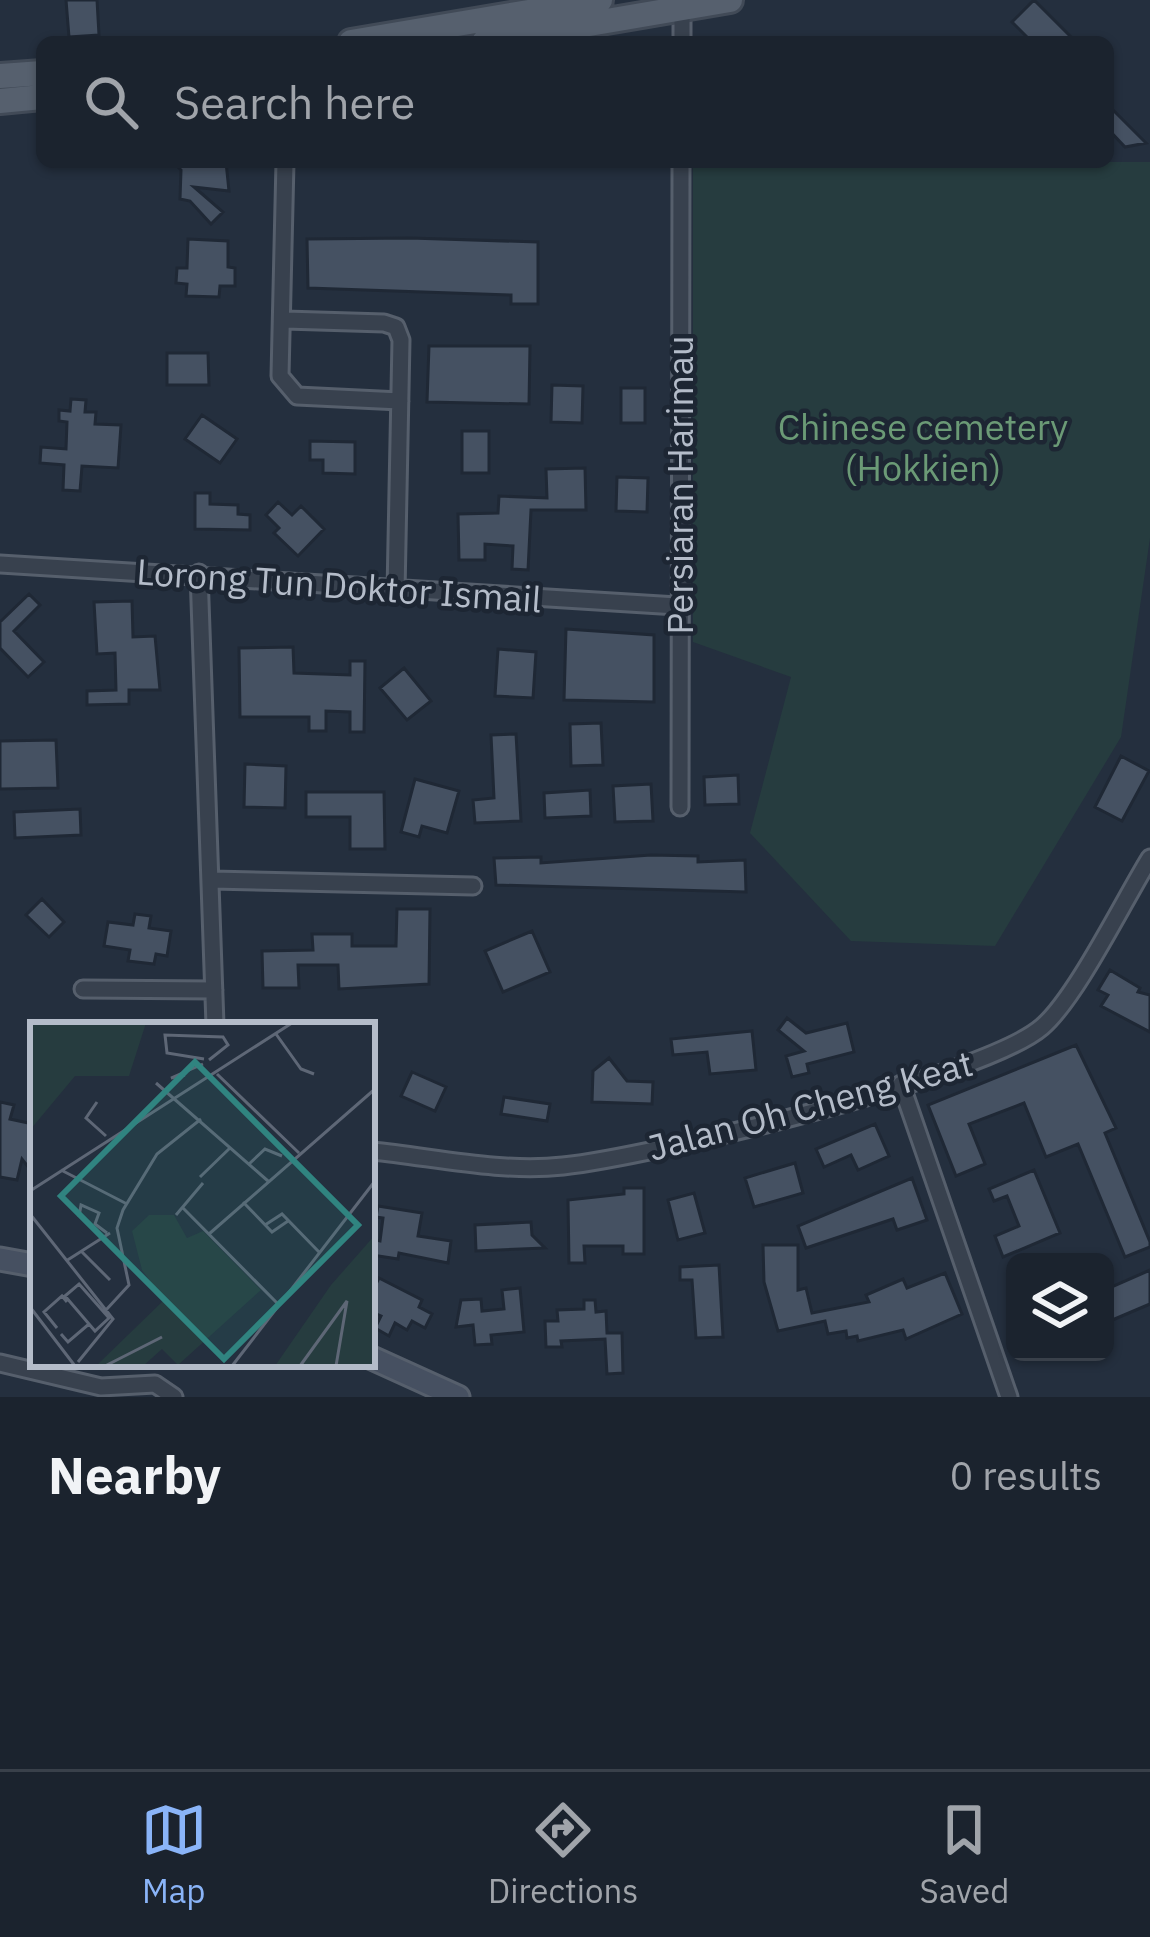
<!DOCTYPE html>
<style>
body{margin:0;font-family:"IBM Plex Sans",sans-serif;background:#282f3a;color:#f1f3f6}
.controls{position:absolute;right:36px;bottom:36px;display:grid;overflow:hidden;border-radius:18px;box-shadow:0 3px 9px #0004}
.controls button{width:108px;height:108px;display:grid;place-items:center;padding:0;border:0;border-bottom:3px solid #39404a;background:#1b232e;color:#f1f3f6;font:60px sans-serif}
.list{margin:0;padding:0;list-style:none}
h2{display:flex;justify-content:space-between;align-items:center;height:156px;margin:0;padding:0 48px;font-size:51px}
h2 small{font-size:39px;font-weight:400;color:#a0a4aa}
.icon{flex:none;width:66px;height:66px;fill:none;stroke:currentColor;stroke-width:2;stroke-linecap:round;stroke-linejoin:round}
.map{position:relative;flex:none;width:1150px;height:1397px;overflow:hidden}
.search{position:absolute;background:#1b232e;box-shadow:0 3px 9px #0004;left:36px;right:36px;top:36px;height:132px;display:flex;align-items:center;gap:30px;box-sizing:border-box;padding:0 42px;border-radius:18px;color:#a0a4aa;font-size:45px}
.sheet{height:372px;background:#1b232e}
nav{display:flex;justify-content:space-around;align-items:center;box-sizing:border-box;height:168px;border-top:3px solid #39404a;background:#1b232e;font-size:33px;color:#a0a4aa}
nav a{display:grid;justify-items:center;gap:6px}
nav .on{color:#8ab4f8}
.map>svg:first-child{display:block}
</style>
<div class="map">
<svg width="1150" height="1397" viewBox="0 0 1150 1397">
<rect width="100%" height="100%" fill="#242f3e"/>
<path fill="#263c3f" d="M693,162H1150V538L1121,737L995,946L851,941L750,833L791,677L693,642Z"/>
<path fill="#455162" stroke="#1f2835" stroke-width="3" d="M66,0H97L99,35L69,37Z
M1034,0L1076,42H1032L1012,22Z
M1108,105L1146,143L1125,147L1108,129Z
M173,162H226L229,191L194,187L223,212L211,224L190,201L180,199L181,170Z
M410,238L538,242V304H511V295L308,288L307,239Z
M188,239L228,241V267L235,268V286H220L219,297L186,296L187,284L176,283L177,268H187Z
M429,346H530L529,404L427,402Z
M167,353H208L209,385H167Z
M552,385L583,386L582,423L551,422Z
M621,388H645V423H621Z
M71,399L86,400L85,412H96L95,424L121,425L118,468L82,466L80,491L63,490L64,465L40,463L41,447L66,449L67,422L59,421V410L70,411Z
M202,415L237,439L220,463L185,439Z
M462,431H489V473H462Z
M310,441L355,442V474L323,473V460H310Z
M585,468L586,510H531L528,570L512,569L513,546L485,544V560H459L458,514L498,513L499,496L547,498L546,469Z
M617,477L648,478L647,512L616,511Z
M195,493H210V504L238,505V514L250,515V530L195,529Z
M278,502L292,515L301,506L324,529L298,556L274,533L279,528L266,515Z
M29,594L40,605L14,631L44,662L28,677L0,648V622Z
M132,601L133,637L155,636L160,690H129V704L87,705V691L116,690L115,653L97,654L94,602Z
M566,629L654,635V702L564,700Z
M293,647L294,673L350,675V661H365L364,732H350V712L326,711V731H309V717H240L239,648Z
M498,649L536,652L533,698L495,696Z
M404,668L431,701L407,720L380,688Z
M601,723L603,765L571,766L570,724Z
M516,734L521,821L475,823L473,800L494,798L491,735Z
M56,740L58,788L0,789V741Z
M1121,756L1149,771L1122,821L1095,807Z
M245,764L286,766L285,808L244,807Z
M738,775L739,804L705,805L704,777Z
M415,779L459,791L447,833L422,826L419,837L401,832Z
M651,784L653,821L615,822L613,786Z
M590,790L591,816L545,818L544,793Z
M306,792H384L385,849H350V817H306Z
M80,809L81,835L15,838L14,812Z
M651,855L698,856V862L745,860L746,892L496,885L494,858L541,857V863Z
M42,899L64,922L49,937L26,915Z
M397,909H430L429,984L339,989L338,965H298L299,988H263L262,951L313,950L312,934H352V946H396Z
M135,914L151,916L149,928L171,931L167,956L156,954L154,964L128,961L130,950L104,946L108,922L133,925Z
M532,931L550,972L503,992L485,951Z
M1110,970L1140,988L1138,992L1150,995V1032L1101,1006L1108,995L1098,990Z
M787,1018L806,1033L847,1023L854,1052L807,1064L809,1073L792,1077L786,1056L804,1051L778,1030Z
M752,1031L756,1070L710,1074L707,1052L673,1055L671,1039Z
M1076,1045L1116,1128L1105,1133L1150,1242V1247L1125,1257L1078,1144L1046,1157L1024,1103L969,1124L985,1164L956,1176L928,1105Z
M609,1058L627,1081L653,1082L652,1104L592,1102L593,1071Z
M412,1072L446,1087L435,1111L401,1096Z
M504,1097L550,1104L547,1121L501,1114Z
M0,1102L14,1105L10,1119L33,1124V1173L22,1159L17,1180L0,1177Z
M875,1124L889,1156L858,1170L851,1155L824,1167L816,1149Z
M795,1163L803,1193L754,1207L745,1178Z
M1034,1170L1060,1233L1003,1257L995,1236L1019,1226L1007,1196L994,1201L989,1189Z
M912,1178L927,1220L897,1230L893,1219L806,1248L798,1226Z
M624,1188H644V1254H623V1246H584L585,1263H569L568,1200L624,1194Z
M694,1193L705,1233L678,1240L668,1200Z
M378,1206L422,1213L418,1236L451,1241L448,1263L399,1253L398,1259L372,1255V1239L380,1241L383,1218L376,1217Z
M531,1222L532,1235L545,1248L476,1251L475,1225Z
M763,1245H798V1290L806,1288L812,1313L869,1302L866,1295L903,1279L907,1288L945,1273L962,1314L906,1339L903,1330L858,1341L857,1336L847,1338L846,1331L828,1334L825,1321L778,1331L764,1282Z
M719,1265L723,1337L696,1338L692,1280H680V1267Z
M1150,1270V1304L1110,1321L1105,1290Z
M379,1278L422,1300L419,1307L432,1314L425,1328L412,1321L407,1330L395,1323L389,1336L375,1328L381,1316L372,1312V1292Z
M520,1288L524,1332L491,1335L492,1344L475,1345L473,1325L456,1327L461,1300L481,1299L482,1311L504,1309L502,1290Z
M584,1300H595L596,1312L606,1311L607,1333H622L623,1373L607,1374L605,1339L561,1341L562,1347H546L545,1321H558L557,1310L584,1309Z"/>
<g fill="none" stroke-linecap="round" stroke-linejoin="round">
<defs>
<path id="street" d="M682,42V7
M285,162L280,376L297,396L400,401
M285,320L384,323L396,327L401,340L396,592
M0,564L677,606
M199,573L215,1025
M680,807L681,162
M212,880L473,886
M83,989L214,990
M901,1084L1009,1397
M372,1151C433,1157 501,1173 563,1166C649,1157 984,1077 1042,1027C1076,998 1124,900 1150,858
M0,1363L101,1387L155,1384L174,1397"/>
<path id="secondary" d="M0,1259L33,1265
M372,1358L458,1397"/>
<path id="primary" d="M351,42L600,0
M484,42L730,0
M0,76L42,73
M0,101L42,97"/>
</defs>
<use href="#street" stroke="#565f6c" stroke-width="21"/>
<use href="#secondary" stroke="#565f6c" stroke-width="27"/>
<use href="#primary" stroke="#414a57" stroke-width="30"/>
<use href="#street" stroke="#38414e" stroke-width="15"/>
<use href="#secondary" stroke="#465061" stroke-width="21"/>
<use href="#primary" stroke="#56606e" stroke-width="24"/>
</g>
<g text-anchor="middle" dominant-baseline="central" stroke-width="9" stroke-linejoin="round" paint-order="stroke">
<g font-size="36" fill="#6b9a76" stroke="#1d2633">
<text x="923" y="426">Chinese cemetery<tspan x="923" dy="41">(Hokkien)</tspan></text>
</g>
<g font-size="36" fill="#b4bcc9" stroke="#1d2633">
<text transform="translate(679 485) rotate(-90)">Persiaran Harimau</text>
<text transform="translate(339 585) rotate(4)">Lorong Tun Doktor Ismail</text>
<text transform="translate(810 1105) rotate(-15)">Jalan Oh Cheng Keat</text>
</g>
</g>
<g transform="translate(30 1022)">
<rect width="345" height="345" fill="#242f3e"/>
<path d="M0,1H116L99,54H45L0,108ZM119,193H144L157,216L173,209L231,268L148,343L132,327L113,344H66L134,278L112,248L102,209ZM345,213V344H245L301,263Z" fill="#263c3f"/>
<path fill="none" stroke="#5e6776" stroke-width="3" d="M246,12L271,47L284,52M174,37L137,31L135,13L193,15L198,23L179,38M187,52L269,131M155,53L141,56L173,42M126,61L238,159M67,80L56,96L76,114M219,142L235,127L252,134M31,148L97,182M170,155L201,125M0,169L262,1M213,180L242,210L258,199M152,185L248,282M0,192L83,297L48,340M146,193L173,161M49,195L51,183L69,191L65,202L77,211M235,203L252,192L289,230M179,212L345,67M51,229L80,258M36,239L80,211M49,262L79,296L65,309L35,274ZM0,285L45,344M76,288L99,263L87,206L93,188L127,132L171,97M27,306L14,290L32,274L37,280M31,312L38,320L59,302M75,344L132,315M202,344L345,159M270,344L317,279L306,344"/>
<path fill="#308480" fill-opacity="0.15" stroke="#308480" stroke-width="6" d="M165,40L328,203L194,337L31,174Z"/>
<rect width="345" height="345" fill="none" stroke="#b4bcc9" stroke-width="6"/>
</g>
</svg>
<div class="controls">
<button><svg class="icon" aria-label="layers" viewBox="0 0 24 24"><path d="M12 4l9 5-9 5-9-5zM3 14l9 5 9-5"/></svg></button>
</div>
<div class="search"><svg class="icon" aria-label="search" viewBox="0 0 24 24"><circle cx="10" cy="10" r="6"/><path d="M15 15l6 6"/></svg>Search here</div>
</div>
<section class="sheet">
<h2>Nearby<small>0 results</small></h2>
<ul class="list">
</ul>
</section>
<nav>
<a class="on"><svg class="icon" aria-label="map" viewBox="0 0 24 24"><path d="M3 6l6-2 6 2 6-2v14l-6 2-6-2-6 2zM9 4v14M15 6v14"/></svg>Map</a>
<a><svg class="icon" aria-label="directions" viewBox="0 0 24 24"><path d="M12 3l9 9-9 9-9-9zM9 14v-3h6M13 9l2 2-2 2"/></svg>Directions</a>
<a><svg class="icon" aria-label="saved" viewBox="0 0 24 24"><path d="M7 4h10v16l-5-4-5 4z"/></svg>Saved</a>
</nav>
